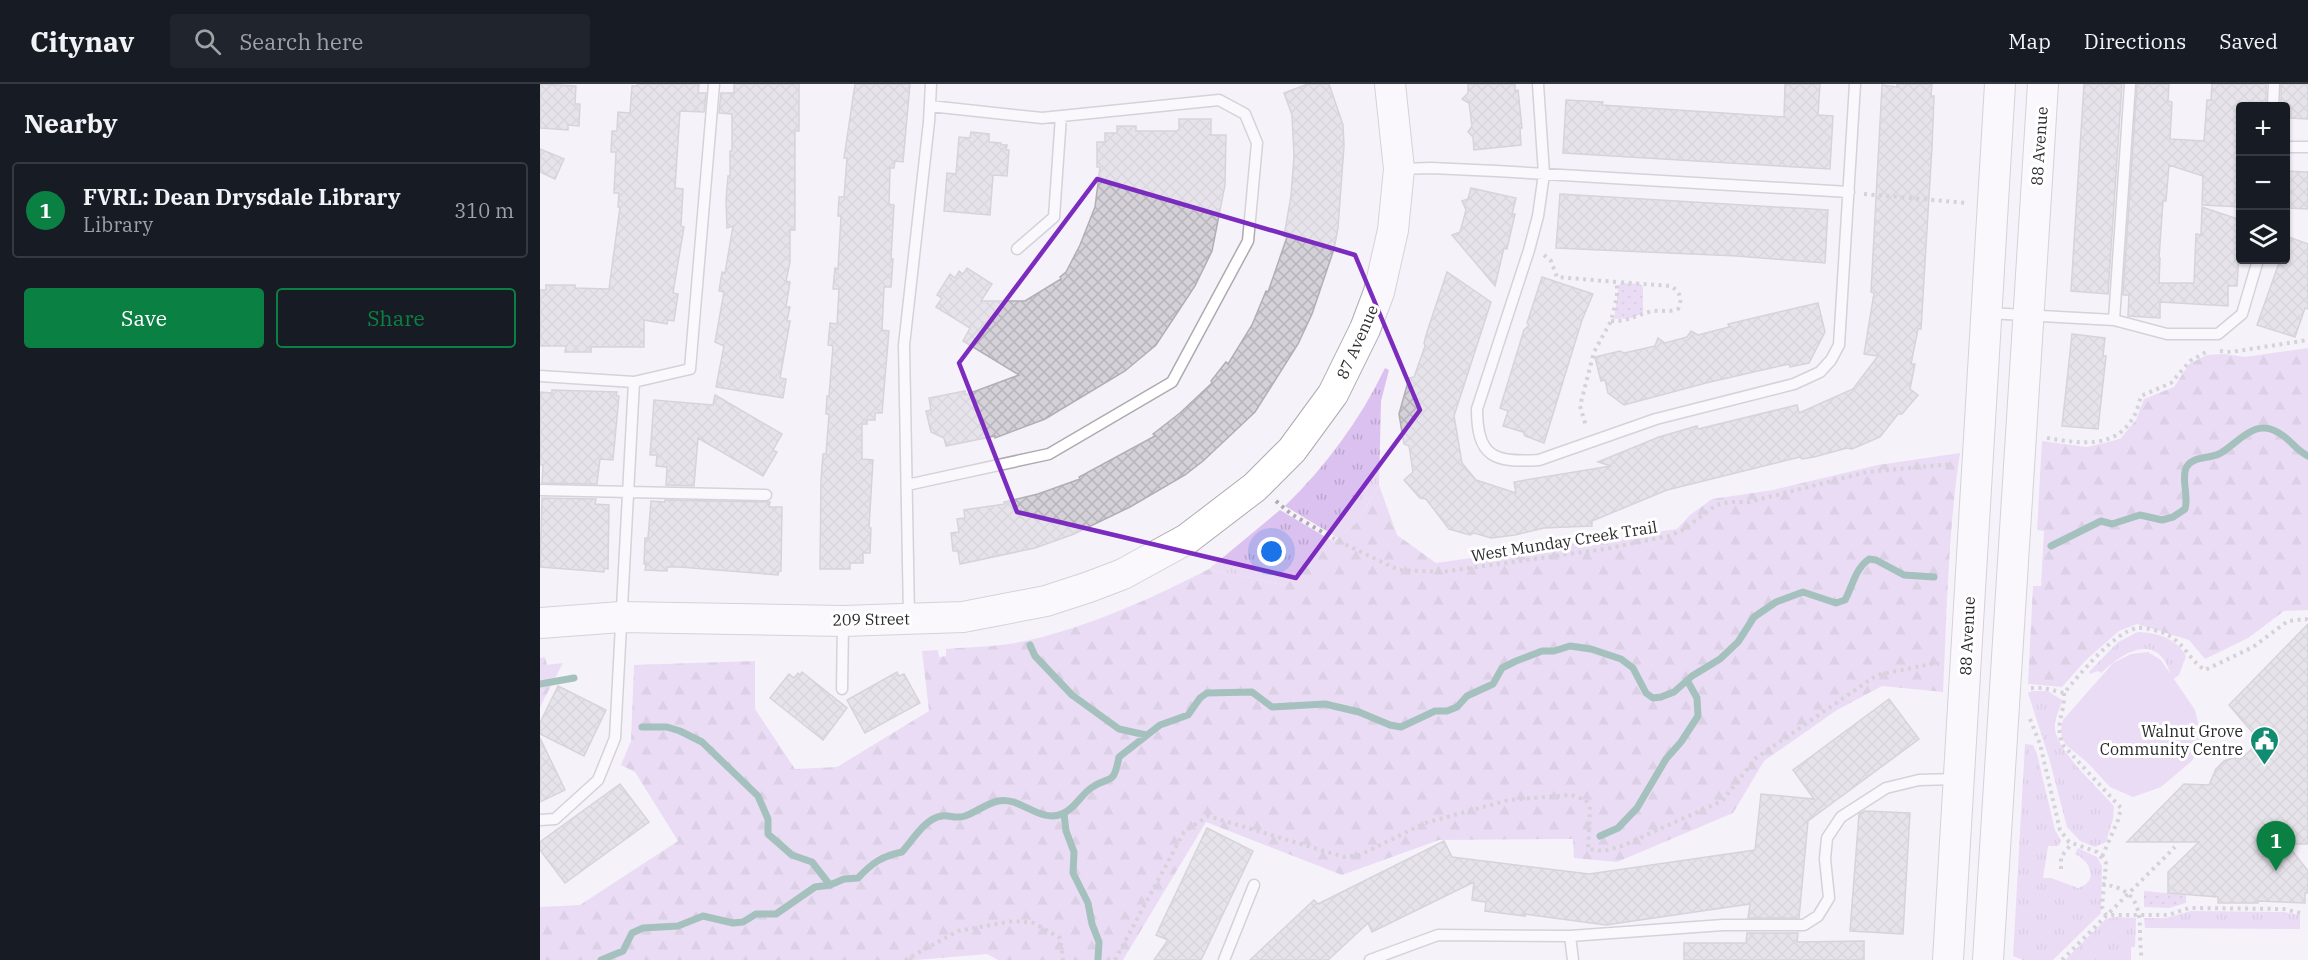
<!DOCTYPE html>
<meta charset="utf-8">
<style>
body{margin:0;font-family:"IBM Plex Serif",serif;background:#20242c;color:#f1f3f6}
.controls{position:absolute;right:18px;top:18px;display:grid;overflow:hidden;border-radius:6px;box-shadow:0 2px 4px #0004}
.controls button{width:54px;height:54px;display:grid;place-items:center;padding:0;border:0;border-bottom:2px solid #363941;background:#171b24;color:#f1f3f6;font:30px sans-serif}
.you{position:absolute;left:732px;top:468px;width:21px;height:21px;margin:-15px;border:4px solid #fff;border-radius:50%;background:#1a73e8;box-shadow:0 0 0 9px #1a73e833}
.badge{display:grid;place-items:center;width:39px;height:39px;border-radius:50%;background:#0b8043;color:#fff;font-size:20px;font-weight:700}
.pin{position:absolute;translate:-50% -50px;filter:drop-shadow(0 2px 3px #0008)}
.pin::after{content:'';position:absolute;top:32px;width:21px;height:18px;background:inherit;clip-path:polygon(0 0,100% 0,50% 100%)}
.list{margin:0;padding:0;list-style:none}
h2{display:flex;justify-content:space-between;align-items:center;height:78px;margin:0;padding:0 24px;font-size:26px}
h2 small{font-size:20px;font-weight:400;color:#9ea1a6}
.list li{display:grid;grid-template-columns:39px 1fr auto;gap:18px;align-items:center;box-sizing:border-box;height:96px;margin:0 12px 12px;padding:0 12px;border:2px solid #363941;border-radius:6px}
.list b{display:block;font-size:22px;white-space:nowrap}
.list p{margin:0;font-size:20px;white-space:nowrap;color:#9ea1a6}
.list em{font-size:20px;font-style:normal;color:#9ea1a6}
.actions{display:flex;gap:12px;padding:18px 24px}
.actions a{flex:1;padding:14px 0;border:2px solid #0b8043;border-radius:6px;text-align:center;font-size:21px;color:#0b8043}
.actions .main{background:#0b8043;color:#fff}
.icon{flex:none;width:33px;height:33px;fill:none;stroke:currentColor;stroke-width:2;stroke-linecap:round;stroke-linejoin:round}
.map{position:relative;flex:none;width:1768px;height:876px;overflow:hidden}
header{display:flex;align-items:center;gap:36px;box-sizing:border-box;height:84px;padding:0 30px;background:#171b24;border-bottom:2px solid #363941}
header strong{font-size:28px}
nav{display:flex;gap:33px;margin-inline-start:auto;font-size:21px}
.search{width:420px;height:54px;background:#20242c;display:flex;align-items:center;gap:15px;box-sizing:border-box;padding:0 21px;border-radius:6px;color:#9ea1a6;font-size:22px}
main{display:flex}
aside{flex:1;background:#171b24}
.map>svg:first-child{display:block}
</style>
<header>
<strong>Citynav</strong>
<div class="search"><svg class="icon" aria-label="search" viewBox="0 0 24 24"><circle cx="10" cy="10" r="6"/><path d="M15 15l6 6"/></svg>Search here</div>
<nav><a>Map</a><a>Directions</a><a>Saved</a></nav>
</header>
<main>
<aside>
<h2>Nearby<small></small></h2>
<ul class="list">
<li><span class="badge">1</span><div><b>FVRL: Dean Drysdale Library</b><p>Library</p></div><em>310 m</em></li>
</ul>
<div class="actions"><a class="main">Save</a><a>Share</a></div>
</aside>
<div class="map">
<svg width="1768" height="876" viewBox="0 0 1768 876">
<defs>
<pattern id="grass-tufts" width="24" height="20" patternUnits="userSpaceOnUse" patternTransform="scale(1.5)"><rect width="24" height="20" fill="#dbc1ef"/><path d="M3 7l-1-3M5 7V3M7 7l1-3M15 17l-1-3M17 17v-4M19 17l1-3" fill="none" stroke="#bca6cd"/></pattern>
<pattern id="forest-firs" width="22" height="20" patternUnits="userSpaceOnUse" patternTransform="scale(1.5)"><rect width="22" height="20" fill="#dbc1ef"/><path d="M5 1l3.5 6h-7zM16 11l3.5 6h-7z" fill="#bca6cd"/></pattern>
<pattern id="park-dots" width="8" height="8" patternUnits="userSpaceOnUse" patternTransform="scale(1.5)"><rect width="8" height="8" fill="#dbc1ef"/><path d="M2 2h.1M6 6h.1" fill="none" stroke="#bca6cd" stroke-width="1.8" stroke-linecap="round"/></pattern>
<pattern id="building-cross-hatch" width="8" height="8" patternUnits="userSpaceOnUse" patternTransform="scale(1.5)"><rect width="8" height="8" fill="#d5d1d8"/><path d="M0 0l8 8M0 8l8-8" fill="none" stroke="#b7b4ba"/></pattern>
</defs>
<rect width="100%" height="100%" fill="#f6f2f9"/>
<path fill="url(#grass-tufts)" d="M845,284L849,286L841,317L839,401L818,437L798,454L745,422C786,382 820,336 845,284Z
M740,426L794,458L743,501L669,485Z
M1598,548C1617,549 1635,553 1646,572L1639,591L1632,596C1621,548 1587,564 1561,589L1558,587L1550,590L1549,588L1578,558Z
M1492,607H1508L1522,616C1520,626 1514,634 1515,644C1515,665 1560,706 1574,722L1573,735L1566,758L1555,763L1540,757L1527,743L1509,674L1488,609Z
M1485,660L1493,661L1497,670L1515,746L1521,757L1518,762H1508L1503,794H1511L1538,804C1559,798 1551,777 1535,770L1538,764L1557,773L1562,782L1561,829L1513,876H1483L1473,872Z
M1651,827L1744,828L1760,831V845L1605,844L1604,834H1626Z
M1574,833L1596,834L1595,863H1591V876H1525L1566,835Z"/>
<path fill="url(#forest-firs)" d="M1768,264V526L1744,527L1708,554L1665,575L1649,556L1597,540L1579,547L1546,576L1522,603L1488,600L1493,502H1501L1504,447L1497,446L1502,357L1547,363L1580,355L1596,336L1604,315L1634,303L1649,280L1667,271L1684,270L1705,273Z
M1420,369C1408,448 1407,528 1403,608L1342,602L1297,626L1224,677L1193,729L1077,778L1034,774L1033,755L899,756L802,791L666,738L583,876H458L447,870L376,876H0V823L40,821L138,757L95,688L81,681L91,657L94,581L215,577V625L255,685L297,683L389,627L382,567L398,566L399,573L406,572V565C429,563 453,563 475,559C543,546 608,516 669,485L743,501L818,437L839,401L857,451L896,479L1137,445L1150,431L1172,415L1233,406L1338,381Z
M5,573L7,581L23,579L0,623V574Z"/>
<path fill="url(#park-dots)" d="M1081,199L1100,200L1103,203V229L1091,234L1074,235L1079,201Z
M1604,807L1646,811V819L1629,824L1604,823Z"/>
<path fill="#dbc1ef" d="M1608,568L1621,576L1655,626L1659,643L1658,662L1653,676L1621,703L1593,713L1570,703L1547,678L1527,662L1522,655L1521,645L1523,636L1573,579L1591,570Z"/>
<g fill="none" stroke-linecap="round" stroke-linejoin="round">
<path stroke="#448573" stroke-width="7" d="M1511,462L1561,437L1572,440L1600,431L1622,436L1633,433L1645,425C1649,411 1641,396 1646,384C1652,372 1668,375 1679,370C1699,359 1714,333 1739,349C1750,355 1756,366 1768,372
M490,561L495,572L532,611L579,645L606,651
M0,600L34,594
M102,643H127L140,647L162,658L218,712L228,735V750L252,771L272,778L290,801
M524,730L526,747L534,768L533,789L548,819L552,840L559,858L558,875
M1060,752L1078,744L1097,724L1126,675L1141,658L1158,632L1157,614L1147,596
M61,876L83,867L92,849L103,844L138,842L163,832L193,839L203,838L216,830H236L275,803L290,801L304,795L318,794C332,779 342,772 362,768C373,756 385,734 402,732C410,731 416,735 425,732C436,728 446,720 458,717C481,712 500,741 524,729C535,724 541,711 551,704C570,690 573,704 579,673L620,641L648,631L660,614L667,609L712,608L732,623L785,620L819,628L850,641L861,643L895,627H907L917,623L927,612L953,600L962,584L976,577L1002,567H1014L1030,562L1051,565L1081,575L1093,584L1106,609L1113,614L1121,613L1134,608L1152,592L1180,575L1198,558L1214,533L1236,518L1263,508L1296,519L1305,516C1313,501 1315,485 1329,475L1336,476L1364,491L1394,493"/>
</g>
<path fill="url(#building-cross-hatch)" stroke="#b2aeb5" stroke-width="1.5" d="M0,0L36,2L35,20H40L39,42L28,41V46L0,44Z
M97,0H159L158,9H166L164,28L140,27L135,104L143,105L141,142L144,143L133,209L138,210L134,237L128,236L127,240L104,236V263H51V268H25L26,262H0V206H6V201H35V204L69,205L80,123H78L79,109H74L76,68H71L72,47H77L78,28L90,29L92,2H97Z
M194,0H259V47H255V146H250V178L246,197L250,198L246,223H250L247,237H250L240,294L246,295L243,314L176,303L184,262L175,258L184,208L179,207L182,188L185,189L193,142L187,144L186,116L188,92H190V67H192V30L179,29L181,9H194Z
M315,0H370L363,78L355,77L354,84H350L349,120L354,121L351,175H353L351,203H344L342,246L349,247L342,329H335V336H327V340H322V375L333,376L329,444H331L330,469H323V479H310V485H280L281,396L283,370H286L289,330H286L287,312H289L293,262L288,261L290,239L297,240L299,205H293L295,184L298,185L301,132H298L299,113H304L307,74H304Z
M768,0H789L803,41L804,62L798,144L794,165L772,230L758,260L715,328L663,377L645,391L590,423L534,450L495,464L420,480L418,467H413L411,449L419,448L417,435L425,434L424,426L465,420L464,418L498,410L540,395L539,393L615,352L613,350L640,329L672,299L671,297L686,278L688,280L712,241L726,207L728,208L747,153L744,152L751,112L754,72L752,31L744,9Z
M928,0H975V7L978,6L982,44H980L981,61L934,66L933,53L928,48L932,42L929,19L922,15L928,9Z
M1245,0H1280L1278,31L1293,32L1290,85L1023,69L1026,16L1063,18L1062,21L1244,33Z
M1357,0H1392L1391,12H1394L1392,63L1381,245H1378L1371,280H1375L1370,305L1378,311L1362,330H1358L1340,353L1312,365L1307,364L1274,373L1262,375L1260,373L1127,406L1052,437V442L1004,444L975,451L951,454L934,449L930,451L909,445L886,415L880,414L864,396L873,388L869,362L864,360L859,330L869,294L874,293L885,262L884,259L887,248L907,188L951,218L914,332L922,379L936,396L976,409L974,398L1071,382L1058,378L1119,353L1157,342L1158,345L1257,321L1259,329L1313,305L1338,272L1324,270L1334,209L1331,208L1342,1L1357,3Z
M1544,0H1582L1568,210L1531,207Z
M1597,0H1629L1628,17L1632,18L1630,55L1664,57L1667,16H1671L1672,0H1726V19L1711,18L1710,22H1701V123L1662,121L1663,92L1629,81L1626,117H1623L1619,174H1620L1619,199H1654L1656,150L1661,151L1662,123L1701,136L1697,202H1688V222L1620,218V234L1588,232L1589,211H1583Z
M1741,0H1768V35L1750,34V21H1741Z
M639,35H671V51H686L685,101L672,167L655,202L616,261L585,287L505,335L455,354V352L406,362L404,354L391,348L386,327L391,326L389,314L425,307V311L479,291L423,257L430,244L396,223L402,214L397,211L410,190L415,194L419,187L423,190L427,184L452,200L441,217H485L521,195L520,193L526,188L540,161L555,123L560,83H557V58H565V49H577V42H596V47H636L639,46Z
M431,48L449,50V58L461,59V61H467L466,66H469L467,92L453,91L450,131L404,127L407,89L416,90L419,53L430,54Z
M0,65L24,75L15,95L0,88Z
M1746,87L1768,88V125L1746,124Z
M931,104L976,114L972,130H975L967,165L964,164L955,202L912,151L920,148L926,126L922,117L928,115Z
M1020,110L1288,126L1285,179L1197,172L1016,164Z
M1746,152L1768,160V225L1765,224L1755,253L1717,241L1740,176H1746Z
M1002,193L1053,210L1042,236L1004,359L985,352L983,348L963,342L968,327L960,324L984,246L989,241L987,239Z
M1278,219L1285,248L1269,279L1250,283L1249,280L1170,298L1084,321L1068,309L1065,296L1061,297L1055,273L1080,267L1084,269L1102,265L1115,262L1118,254L1125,259L1147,253L1151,247L1158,251L1189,243L1188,240Z
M1532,250L1565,254L1563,272H1566L1558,345L1522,342Z
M12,306L77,308L76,312H79L73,376L60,375L57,400L2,399L3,381H0V308L12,309Z
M175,311L242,350L233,366L237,368L223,392L158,354L154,402L126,401L127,383L116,382L117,371H110L114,316L173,321Z
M2,414L56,415L55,420L69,421L68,485L64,484V488L0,483Z
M125,416L230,418L229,423H242L241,487H239L238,491L140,483H127V487L105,486L106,480H104L105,454H108L111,417L125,418Z
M1768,540V760H1747L1768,787V809H1765V819L1718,817V819H1678V813L1628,809V788L1659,758H1587L1644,700L1669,701L1676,685L1684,677L1693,674H1702L1720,657L1689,621Z
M262,588L307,624L283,656L230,614L249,590L254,594L258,589L260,591Z
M357,588L359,592L364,590L380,619L325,649L307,616Z
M18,602L66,626L44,672L0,650V639Z
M1349,615L1379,655L1268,737L1259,834H1208L1210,820L1066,841L984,830L985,832L945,827L946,818L932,816L934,798L832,848L828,839L788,876H710L774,816L778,820L904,757L912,773L1049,790L1215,766L1221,710L1274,715L1253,686Z
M0,654L25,706L0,718Z
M80,700L109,738L25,799L0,766V758Z
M1325,727L1370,729L1363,850L1310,847L1319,730Z
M667,744L713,767L661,876H614L628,856L616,851Z
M1207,849H1258L1257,858L1324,857V876H1144V859H1206Z"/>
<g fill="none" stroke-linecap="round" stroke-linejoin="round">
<defs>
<path id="lane" d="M998,0L1004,90L998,132L989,166L937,325C937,373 954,379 999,376L1116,335L1254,300L1280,288L1291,276L1299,261L1315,0
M1733,22L1734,0
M1746,63H1768
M859,85L891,84L956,87L1309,108
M477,165L514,133L521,32
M1448,229L1574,236L1590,0
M1574,236L1627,250H1678L1702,230L1718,176
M0,292L94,298L150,285L174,0
M367,401L509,370L632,298L708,157L717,59L705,30L679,16L502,34L390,22
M0,406L226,411
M369,532L364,261L389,38L391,0
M302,605L303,539
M0,736L15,735L58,696L75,654L94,298
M1030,852L1033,876
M684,876L714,801
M830,876L898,851L1030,852L1183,841H1264L1278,832L1289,814L1285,775L1287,754L1301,733L1346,704L1379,696L1416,695"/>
<path id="secondary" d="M0,539L81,533L303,537L423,533L506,517L549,503L583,490L647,455L715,403L752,366L793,310L825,245L839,208L853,146L859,85L850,0
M1408,876L1460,0
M1448,876L1503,0"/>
</defs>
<use href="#lane" stroke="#aeaab1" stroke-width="13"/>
<use href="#secondary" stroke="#aeaab1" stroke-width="32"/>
<path stroke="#afacb1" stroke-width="4" stroke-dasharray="3 4.5" stroke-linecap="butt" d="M1324,110L1427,119
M1004,171L1011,177L1017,193L1077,198V213L1071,237L1054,268L1040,322L1046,342
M1071,237C1088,238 1093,232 1109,228C1118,225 1128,229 1138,225C1143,215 1140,208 1131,202L1077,198
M1680,267L1691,268L1768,256
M1507,354C1538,359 1574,366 1593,334C1597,328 1599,319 1601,312L1631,299L1650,277L1666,268
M736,417L751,430L798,457L859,486L901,488L1065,465L1129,452L1143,446L1176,421L1190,418H1209L1327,388L1412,380
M1491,604H1504L1524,609C1539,591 1574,548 1597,544C1605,543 1621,547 1628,551C1645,560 1650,577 1665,586L1713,563L1748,537L1766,535L1768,537
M1524,609C1525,630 1514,640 1523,661L1581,724L1578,736L1562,773
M1490,635L1500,660L1520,746L1529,758L1557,768L1566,779L1562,823L1566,831H1628L1649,824L1744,825L1760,829
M1521,785V773L1532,759
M1562,800C1611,807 1596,841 1602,876
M365,876L418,847L473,837L494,839L520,854L523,876
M575,876L644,748L668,732L804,773L820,771L885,739L969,716L1031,711L1046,716L1050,725L1048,765L1064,767L1082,762L1182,717L1216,674L1337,591L1391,580H1399
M1522,876L1635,763"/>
<use href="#lane" stroke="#fff" stroke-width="10"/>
<use href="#secondary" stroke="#fff" stroke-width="30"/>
</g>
<path d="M0 0H1768V876H0ZM557,95L815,171L880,326L756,494L477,428L419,279Z" fill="#f6f2f9" fill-opacity=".55" fill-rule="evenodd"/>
<path fill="none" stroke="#7b2cbf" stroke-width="4.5" stroke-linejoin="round" d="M557,95L815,171L880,326L756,494L477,428L419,279Z"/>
<defs>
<symbol id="civic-pin" viewBox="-11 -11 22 30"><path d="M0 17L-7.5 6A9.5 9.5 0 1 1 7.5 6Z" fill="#118c71" stroke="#fff"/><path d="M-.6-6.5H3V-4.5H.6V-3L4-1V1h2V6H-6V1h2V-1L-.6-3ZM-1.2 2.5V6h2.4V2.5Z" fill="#fff"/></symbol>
</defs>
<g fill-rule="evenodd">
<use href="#civic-pin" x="1708" y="640" width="33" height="45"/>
</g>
<g text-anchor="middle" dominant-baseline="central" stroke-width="6" stroke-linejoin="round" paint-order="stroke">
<g font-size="16" fill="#2b2a2c" stroke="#fff">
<text transform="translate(1499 62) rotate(-86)">88 Avenue</text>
<text transform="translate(817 258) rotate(-66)">87 Avenue</text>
<text transform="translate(1024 457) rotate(-9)">West Munday Creek Trail</text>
<text transform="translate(331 535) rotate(-1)">209 Street</text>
<text transform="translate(1427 552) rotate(-87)">88 Avenue</text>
</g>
<g font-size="16" fill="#2b2a2c" stroke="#fff" text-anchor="end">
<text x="1703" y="647">Walnut Grove<tspan x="1703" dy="18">Community Centre</tspan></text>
</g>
</g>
</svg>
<div class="controls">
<button>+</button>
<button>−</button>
<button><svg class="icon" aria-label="layers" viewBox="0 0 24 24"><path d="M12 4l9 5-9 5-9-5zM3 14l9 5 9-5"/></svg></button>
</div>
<div class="you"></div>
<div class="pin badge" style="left:1736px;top:787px">1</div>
</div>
</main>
